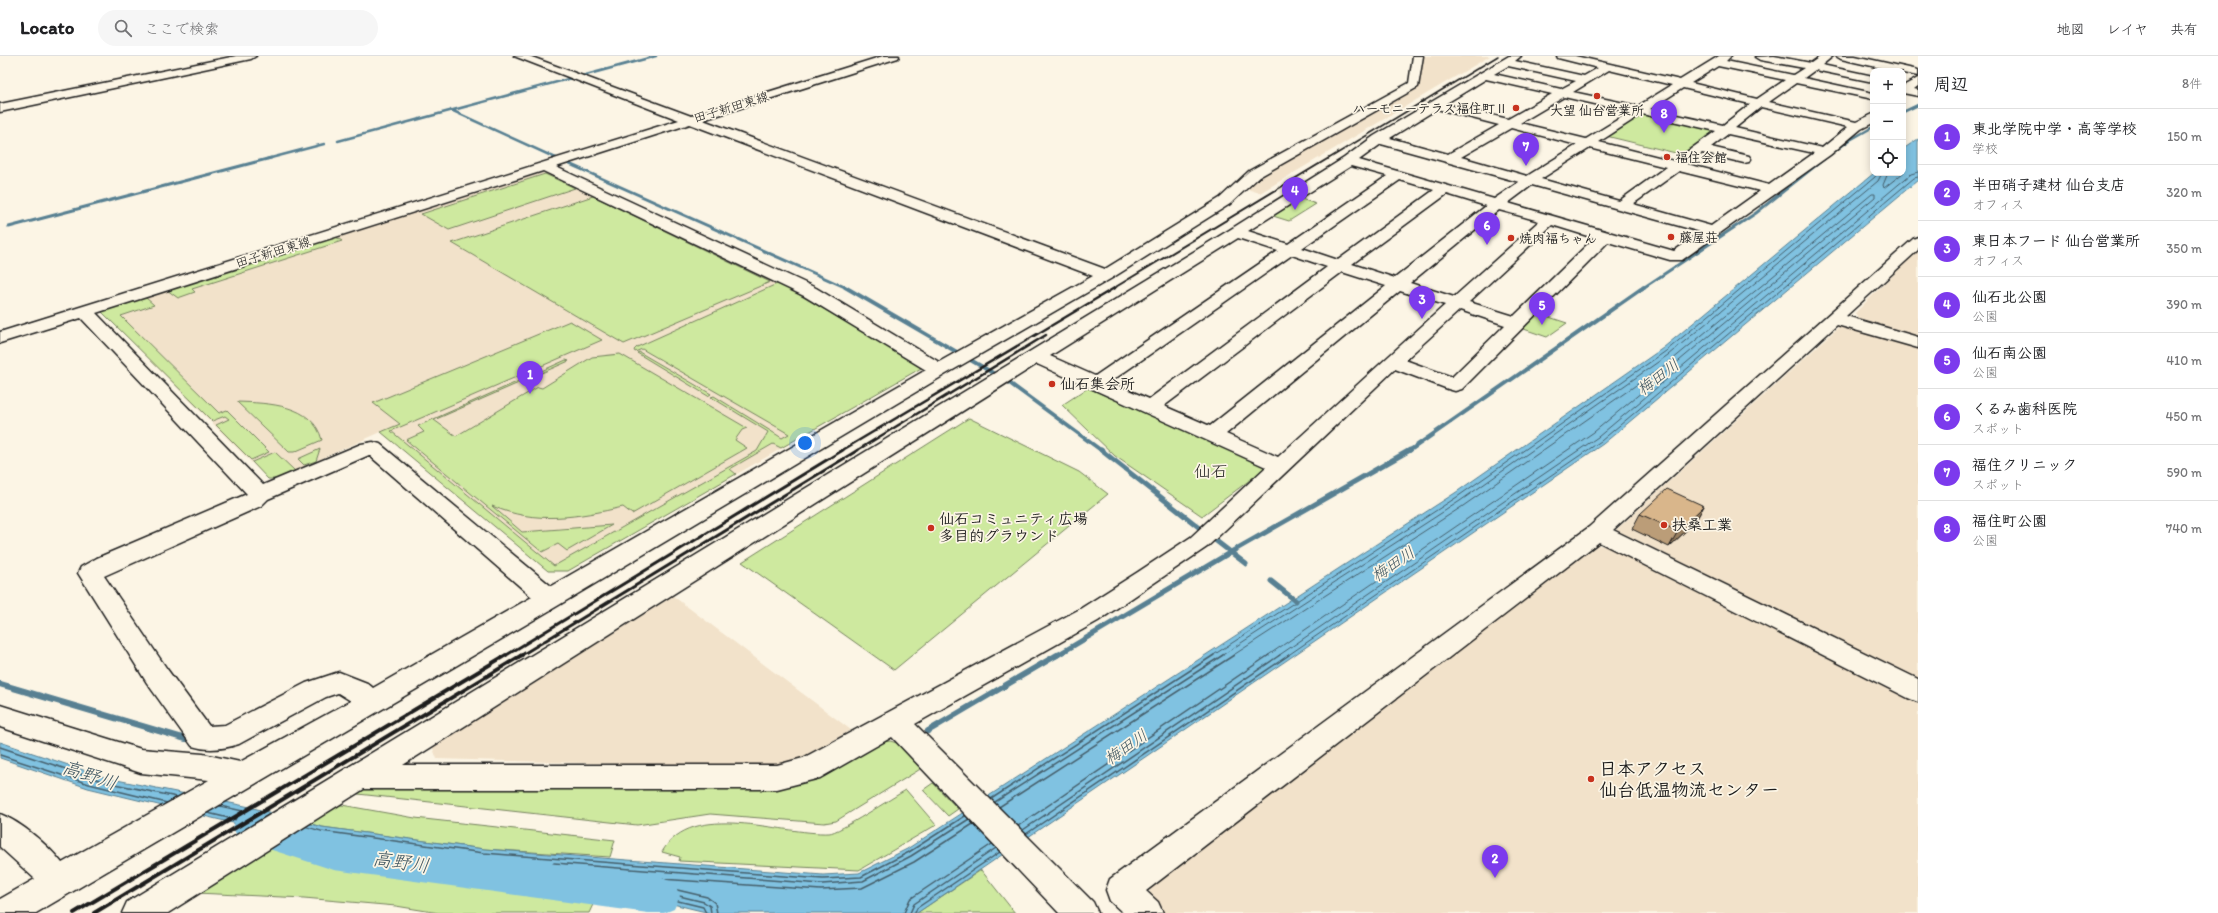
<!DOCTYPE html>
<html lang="ja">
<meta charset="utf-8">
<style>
body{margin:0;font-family:Itim,"Klee One",sans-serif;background:#f6f6f6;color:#202124}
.controls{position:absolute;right:12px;top:12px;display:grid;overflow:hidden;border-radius:8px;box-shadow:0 2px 10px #0003}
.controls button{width:36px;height:36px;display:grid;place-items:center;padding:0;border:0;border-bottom:1px solid #e0e0e0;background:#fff;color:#202124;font:20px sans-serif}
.you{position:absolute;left:805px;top:387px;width:14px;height:14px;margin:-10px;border:3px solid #fff;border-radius:50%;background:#1a73e8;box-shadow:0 0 0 6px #1a73e833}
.badge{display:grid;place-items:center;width:26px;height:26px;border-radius:50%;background:#7c3aed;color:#fff;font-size:13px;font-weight:700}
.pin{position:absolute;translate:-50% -33px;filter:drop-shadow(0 1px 2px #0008)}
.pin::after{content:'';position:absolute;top:21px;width:14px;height:12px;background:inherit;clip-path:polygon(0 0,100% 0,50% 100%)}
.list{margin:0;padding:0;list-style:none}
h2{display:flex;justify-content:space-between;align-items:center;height:52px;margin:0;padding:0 16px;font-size:17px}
h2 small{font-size:13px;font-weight:400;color:#757577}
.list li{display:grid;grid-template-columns:26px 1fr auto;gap:12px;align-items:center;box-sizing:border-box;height:56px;padding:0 16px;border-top:1px solid #e0e0e0}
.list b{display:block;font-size:15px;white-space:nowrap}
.list p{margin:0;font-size:13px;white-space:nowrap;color:#757577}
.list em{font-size:13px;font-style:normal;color:#757577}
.icon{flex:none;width:22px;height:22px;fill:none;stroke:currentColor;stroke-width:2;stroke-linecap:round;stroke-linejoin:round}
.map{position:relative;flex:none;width:1918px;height:857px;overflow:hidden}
header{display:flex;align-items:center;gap:24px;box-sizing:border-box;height:56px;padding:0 20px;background:#fff;border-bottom:1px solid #e0e0e0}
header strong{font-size:19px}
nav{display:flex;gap:22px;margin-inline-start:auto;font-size:14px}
.search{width:280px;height:36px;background:#f6f6f6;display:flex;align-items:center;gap:10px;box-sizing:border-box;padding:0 14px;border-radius:22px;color:#757577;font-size:15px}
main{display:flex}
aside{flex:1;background:#fff}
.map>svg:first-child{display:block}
</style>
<header>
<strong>Locato</strong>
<div class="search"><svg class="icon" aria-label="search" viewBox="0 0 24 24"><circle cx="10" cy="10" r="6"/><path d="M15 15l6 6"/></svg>ここで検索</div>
<nav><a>地図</a><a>レイヤ</a><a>共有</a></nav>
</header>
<main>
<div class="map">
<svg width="1918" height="857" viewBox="0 0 1918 857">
<rect width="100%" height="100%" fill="#fcf5e5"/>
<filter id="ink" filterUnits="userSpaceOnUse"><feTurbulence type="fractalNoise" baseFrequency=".025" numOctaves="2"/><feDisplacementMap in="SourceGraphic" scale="8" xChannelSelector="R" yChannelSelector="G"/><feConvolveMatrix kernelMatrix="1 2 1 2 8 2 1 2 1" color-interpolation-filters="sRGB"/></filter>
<g filter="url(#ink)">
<path fill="#f2e2ca" d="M1422,0H1490L1260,137L1247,133L1262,119L1418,29Z
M544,116H550L765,219L923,311L568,515H548L381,376L276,423H268L101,255Z
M1918,194V280L1858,262L1855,257Z
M1841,269L1918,291V622L1616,474Z
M1597,489L1623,493L1918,639V857H1158L1150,849V826Z
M673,540L851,674L803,702L764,712L437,703L432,690Z"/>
<path fill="#cee99f" stroke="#75825e" d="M1643,56L1722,74L1688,100L1606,80Z
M545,118L575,132L449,174L421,158Z
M593,140L770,226L624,288L452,187Z
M1301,143L1316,148L1289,165L1273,160Z
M336,181L342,185L192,233L195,236L178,242L167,234Z
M779,227L923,311L781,392L773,388L730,413L736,418L568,515H548L381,376L400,368L373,347L570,265L602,284L391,375L554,510L757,395L768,376L711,341L714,340L782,382L789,378L642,293L635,296L634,294L637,291Z
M145,241L154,249L121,260L219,357L227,354L269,396L251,404L216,369L229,363L225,360L212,365L101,255Z
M1534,256L1567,267L1547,281L1518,271Z
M639,296L711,338L708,340L637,297Z
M620,298L747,372L742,374L735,384L747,392L632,458L623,451C578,461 536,469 492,450L522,476L612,469L567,495L558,488L542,496L406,384L424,376L418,370L566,304L569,305L434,364L456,380L538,331L542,332L592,301Z
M1088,332L1267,411L1202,460L1115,400L1062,349Z
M237,346C268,347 313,348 322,384L294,396H289Z
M969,362L1079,416L1108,438L894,614L742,506Z
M320,393L316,405L304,409L298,403Z
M275,396L295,415L276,423H268L252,406Z
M890,685L897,687L922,712L836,765L824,767L710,758L637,769L358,738L357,735L369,727L764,730L826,719L884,686Z
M933,727L958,753L948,760L923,734Z
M906,734L936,769L859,814L679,805L680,801L662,796C693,743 780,779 829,777C839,777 893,741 906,734Z
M336,748L415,762L615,784L610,801L484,793L322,771L307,767Z
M281,785L329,800L598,838L589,857H439L396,850L304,842L196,837Z
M981,814L1015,857H917Z"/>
<path fill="#80c2e1" stroke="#588092" d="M1918,83V124L1603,388L917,857H710L561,821L349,795L88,732L0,702V686L107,722L250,751L322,771L484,793L823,819L859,817L907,793L1455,437L1663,292L1874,117H1903V93Z"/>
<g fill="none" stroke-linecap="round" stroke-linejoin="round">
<path stroke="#445e6b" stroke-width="1" d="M1888,117L1883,129L1884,132L1903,117
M1212,600L1457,441L1666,295L1875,121L1877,117
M1221,600L1460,445L1668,299L1878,125L1882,117
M1232,600L1463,450L1672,304L1872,138H1875V141L1594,376L1267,600
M1278,600L1598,381L1911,118L1918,116
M1287,600L1601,385L1914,122L1918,121"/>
<path stroke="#445e6b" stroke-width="1.5" d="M0,691L105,726L177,741
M0,699L89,728L167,747
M991,743L1214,599
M995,746L1223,599
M220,750L266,760
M999,751L1234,599
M208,757L253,768
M1018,770L1269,599
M306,771L321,775L484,797L823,823L861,821L909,796L965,760
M1023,774L1280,599
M295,778L350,791L562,817L703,851L706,857
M1026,778L1289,599
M711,857L710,850L704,846L552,809L554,807L822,828L863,825L911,800L969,763
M717,857L715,847L707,841L635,824L633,821L821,834L862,832L914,806L973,768
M904,857L910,843L992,788
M910,857L914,848L996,792
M915,857L917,852L1000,796"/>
<path stroke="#588092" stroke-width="2.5" d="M582,20L656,0
M451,54L558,103
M1903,56L1918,49
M338,85L572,22
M267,103L324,88
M1824,103L1850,84L1873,71"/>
<path stroke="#588092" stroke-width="3" d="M556,102L847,232
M9,171L271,102
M1643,232L1756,157L1825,102"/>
<path stroke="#588092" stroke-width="4" d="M845,231L998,320
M1004,323L1102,395
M1409,395L1644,231"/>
<path stroke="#588092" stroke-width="5" d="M1101,394L1205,476
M1211,481L1246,508
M1271,525L1296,545
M1056,600L1231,496L1410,394"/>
<path stroke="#588092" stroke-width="6" d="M0,628L186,683
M928,675L1057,599"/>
<path fill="#80c2e1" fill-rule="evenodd" d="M252,754L334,780L660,821L674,827L680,840L674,853L664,857H648L334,814L238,783L233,771L238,759Z"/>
<defs>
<path id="minor" d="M236,0H256L251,3L0,56V48Z
M514,0H529L691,60L883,0H899L898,2L703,64L1105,213L1220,142L1249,115L1409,27L1413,0H1423L1418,31L1259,121L1230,148L1112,222L946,318L559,549L36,857H0V843L35,823L0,791V758C21,766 49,790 62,807L209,724L141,717L0,671V649L141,693L203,698L240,706L351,645L338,637L326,641L239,688C224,693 207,695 192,690L147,627L78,517L81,511L97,502L247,438L81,262L0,287V276L679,64ZM690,68L1093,220L939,306L816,232L556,111ZM543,115L804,240L926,314L551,530L380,388L373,386L361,388L263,429L96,257ZM369,399L532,541L373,632L367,627L339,616L306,627L225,669L209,670L167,613L104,520L261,450L268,443Z
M1509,0H1521L1515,5L1584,20L1598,12L1558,2L1557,0H1575L1680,24L1719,0H1731L1726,5L1793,19L1804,12L1760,4L1755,1L1774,0L1811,7L1821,0H1833L1822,9L1873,20V26L1815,14L1804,22L1873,37V43L1796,27L1769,46L1856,66L1873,58V67L1861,73L1830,99L1682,204H1670L1608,186L1462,333L1455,335L1448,333L1395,313L1207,491L1098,565L915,668L1093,846L1098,857H1059L892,681L820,722L777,733H364L168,857H122L127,846L1231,173L1344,102L1374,80ZM1508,10L1576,25L1561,33L1494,18ZM1718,10L1785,24L1757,43L1691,27ZM1609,14L1672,29L1638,50L1573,36ZM1486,23L1552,38L1508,63L1445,48ZM1683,32L1750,48L1723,69L1650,53ZM1564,41L1630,56L1586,83L1520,67ZM1761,51L1848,71L1822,92L1735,72ZM1437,53L1499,69L1448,98L1390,82ZM1642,58L1716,75L1674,105L1599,86ZM1511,72L1577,89L1527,120L1461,101ZM1728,78L1814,97L1769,129L1687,108L1702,97L1744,107L1749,106L1751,103L1749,100L1711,91ZM1381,88L1519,126L1494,143L1359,104ZM1590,92L1666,111L1619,145L1541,123ZM1351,110L1387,120L1288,188L1248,175ZM1679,115L1760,135L1711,170L1633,148ZM1400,124L1434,134L1338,204L1302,192ZM1532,129L1701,176L1674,195L1508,147ZM1447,138L1486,150L1395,222L1352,208ZM1499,154L1539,165L1454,241L1410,227ZM1552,169L1594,182L1514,260L1469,246ZM1238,182L1278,195L1095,320L1050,300ZM1292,199L1327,211L1149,343L1110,326ZM1342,216L1386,230L1210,370L1164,350ZM1400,235L1445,249L1278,401L1226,378ZM1460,254L1505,269L1452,321L1405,304ZM1037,308L1266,411L1191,481L1138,516L1080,553L803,702L777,709H403Z
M1836,0H1855L1918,14V20L1903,17V15H1894L1841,3Z
M1918,22V30L1914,33L1918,34V40L1903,37V30Z
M1918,181V194L1846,260L1918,281V292L1837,269L1613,474L1918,623V646L1908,642L1599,486L1146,835L1158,846L1163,857H1123L1110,845L1106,834L1110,823L1589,471L1913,183Z"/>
</defs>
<use href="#minor" stroke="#1c1c1c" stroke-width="3"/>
<use href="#minor" fill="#fcf5e5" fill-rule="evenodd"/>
<path stroke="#1c1c1c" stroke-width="1.5" d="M1328,103L1498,0"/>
<path stroke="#1c1c1c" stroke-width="2" d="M1114,232L1329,102"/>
<path stroke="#1c1c1c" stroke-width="2.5" d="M841,395L1116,231
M856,395L1046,279"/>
<path stroke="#1c1c1c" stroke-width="3" d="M505,600L843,394
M520,600L858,394"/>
<path stroke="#1c1c1c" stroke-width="4" d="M74,857L506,599
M94,857L522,599"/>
</g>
<path fill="#bb9d78" stroke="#1c1c1c" d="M1704,450L1695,466L1669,491L1632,473L1640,458Z"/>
<path fill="#987f61" stroke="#1c1c1c" d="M1704,450L1695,466L1669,491L1678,475Z"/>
<path fill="#d9b68b" stroke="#1c1c1c" d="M1667,433L1704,450L1678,475L1640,458Z"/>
</g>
<g fill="#c8321e" stroke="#fcf5e5" stroke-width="1.5">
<circle cx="1597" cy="40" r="4"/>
<circle cx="1516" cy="52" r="4"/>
<circle cx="1667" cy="101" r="4"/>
<circle cx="1671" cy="181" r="4"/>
<circle cx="1511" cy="182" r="4"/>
<circle cx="1052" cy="328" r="4"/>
<circle cx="1664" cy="469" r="4"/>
<circle cx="931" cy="472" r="4"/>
<circle cx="1591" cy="723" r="4"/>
</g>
<g text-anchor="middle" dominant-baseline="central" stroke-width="3.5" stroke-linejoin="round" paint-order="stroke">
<g font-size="13" fill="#1c1c1c" stroke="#fcf5e5">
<text transform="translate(731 51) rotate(-17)">田子新田東線</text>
<text transform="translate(273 196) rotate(-17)">田子新田東線</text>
</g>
<g font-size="13" font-weight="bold" fill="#1c1c1c" stroke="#fcf5e5" text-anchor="start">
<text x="1508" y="52" text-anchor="end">ハーモニーテラス福住町Ⅱ</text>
<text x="1597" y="54" text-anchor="middle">大望 仙台営業所</text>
<text x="1675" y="101">福住会館</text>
<text x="1679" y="181">藤屋荘</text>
<text x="1519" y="182">焼肉福ちゃん</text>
</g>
<g font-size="15" font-weight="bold" fill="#1c1c1c" stroke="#fcf5e5" text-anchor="start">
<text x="1060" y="328">仙石集会所</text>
<text x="939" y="463">仙石コミュニティ広場<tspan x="939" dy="17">多目的グラウンド</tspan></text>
<text x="1672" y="469">扶桑工業</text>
</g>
<g font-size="16" font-style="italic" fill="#3f5661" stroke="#fcf5e5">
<text transform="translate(1658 321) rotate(-37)">梅田川</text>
<text transform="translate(1393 508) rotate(-34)">梅田川</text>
<text transform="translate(1126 691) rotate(-35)">梅田川</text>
</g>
<g font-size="17" fill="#1c1c1c" stroke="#fcf5e5">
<text x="1211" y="415">仙石</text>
</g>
<g font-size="18" font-weight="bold" fill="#1c1c1c" stroke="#fcf5e5" text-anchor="start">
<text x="1599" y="713">日本アクセス<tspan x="1599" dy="21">仙台低温物流センター</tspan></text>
</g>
<g font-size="19" font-style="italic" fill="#3f5661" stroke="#fcf5e5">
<text transform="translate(90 719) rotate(18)">高野川</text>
<text transform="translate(401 806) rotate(8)">高野川</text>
</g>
</g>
</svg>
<div class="controls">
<button>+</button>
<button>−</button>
<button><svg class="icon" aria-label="locate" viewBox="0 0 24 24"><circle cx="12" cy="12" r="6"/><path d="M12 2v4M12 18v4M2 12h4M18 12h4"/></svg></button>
</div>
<div class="you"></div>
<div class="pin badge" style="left:530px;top:338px">1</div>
<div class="pin badge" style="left:1495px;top:822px">2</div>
<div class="pin badge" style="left:1422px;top:263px">3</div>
<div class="pin badge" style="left:1295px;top:154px">4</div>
<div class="pin badge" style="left:1542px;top:269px">5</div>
<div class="pin badge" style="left:1487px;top:189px">6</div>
<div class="pin badge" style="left:1526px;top:110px">7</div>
<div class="pin badge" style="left:1664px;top:77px">8</div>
</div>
<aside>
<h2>周辺<small>8件</small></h2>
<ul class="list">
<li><span class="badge">1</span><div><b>東北学院中学・高等学校</b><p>学校</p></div><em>150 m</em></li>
<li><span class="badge">2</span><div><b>半田硝子建材 仙台支店</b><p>オフィス</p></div><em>320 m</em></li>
<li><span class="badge">3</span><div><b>東日本フード 仙台営業所</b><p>オフィス</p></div><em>350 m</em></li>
<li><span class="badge">4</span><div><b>仙石北公園</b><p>公園</p></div><em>390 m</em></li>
<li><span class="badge">5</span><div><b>仙石南公園</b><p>公園</p></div><em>410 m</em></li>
<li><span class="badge">6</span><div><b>くるみ歯科医院</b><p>スポット</p></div><em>450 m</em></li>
<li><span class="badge">7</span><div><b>福住クリニック</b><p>スポット</p></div><em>590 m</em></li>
<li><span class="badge">8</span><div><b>福住町公園</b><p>公園</p></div><em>740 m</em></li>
</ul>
</aside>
</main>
